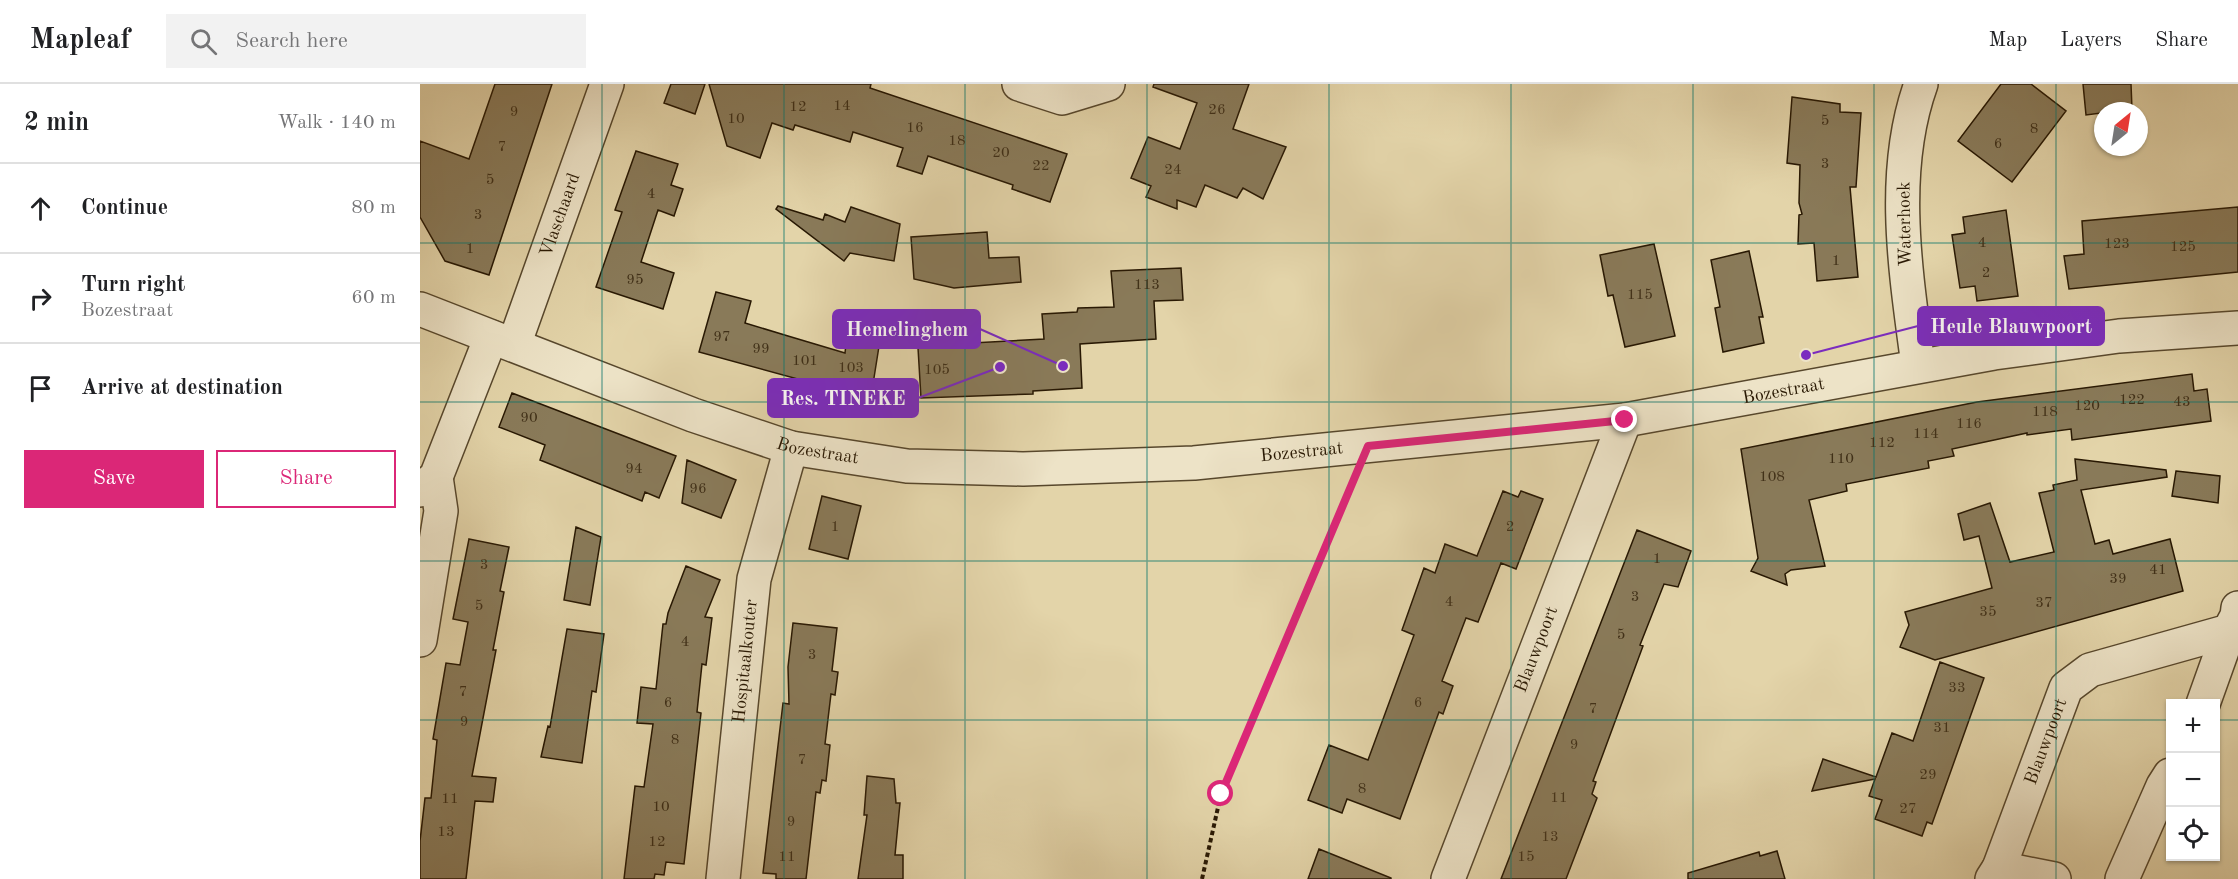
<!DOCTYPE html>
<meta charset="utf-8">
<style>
body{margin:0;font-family:"Old Standard TT",serif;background:#f2f2f2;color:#202124}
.controls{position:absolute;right:18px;bottom:18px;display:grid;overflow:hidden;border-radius:0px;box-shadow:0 2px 4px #0004}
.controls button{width:54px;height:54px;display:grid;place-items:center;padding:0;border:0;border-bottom:2px solid #e0e0e0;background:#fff;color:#202124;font:30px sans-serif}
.compass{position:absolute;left:1674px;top:18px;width:54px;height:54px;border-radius:50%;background:#fff;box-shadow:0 2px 4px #0004;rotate:30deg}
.stop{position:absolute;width:18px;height:18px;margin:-14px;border:4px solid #db2777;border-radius:50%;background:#fff}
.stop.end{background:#db2777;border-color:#fff;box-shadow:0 2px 6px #0008}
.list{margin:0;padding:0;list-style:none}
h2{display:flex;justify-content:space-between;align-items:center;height:78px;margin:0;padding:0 24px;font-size:26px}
h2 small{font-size:20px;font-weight:400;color:#757577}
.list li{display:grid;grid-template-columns:39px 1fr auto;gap:18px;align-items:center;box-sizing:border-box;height:90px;padding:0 24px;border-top:2px solid #e0e0e0}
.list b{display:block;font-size:22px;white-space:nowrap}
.list p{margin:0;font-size:20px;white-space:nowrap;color:#757577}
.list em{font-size:20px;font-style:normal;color:#757577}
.actions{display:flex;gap:12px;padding:18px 24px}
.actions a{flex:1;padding:14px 0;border:2px solid #db2777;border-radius:0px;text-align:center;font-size:21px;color:#db2777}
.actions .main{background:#db2777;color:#fff}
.icon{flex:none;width:33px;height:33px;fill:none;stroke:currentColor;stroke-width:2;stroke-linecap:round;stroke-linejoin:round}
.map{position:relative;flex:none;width:1818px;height:795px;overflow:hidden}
header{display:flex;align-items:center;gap:36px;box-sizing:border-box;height:84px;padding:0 30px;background:#fff;border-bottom:2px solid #e0e0e0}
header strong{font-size:28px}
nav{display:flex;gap:33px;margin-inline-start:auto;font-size:21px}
.search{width:420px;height:54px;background:#f2f2f2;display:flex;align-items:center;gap:15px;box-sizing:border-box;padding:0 21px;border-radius:0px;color:#757577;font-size:22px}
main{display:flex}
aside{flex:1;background:#fff}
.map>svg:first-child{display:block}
</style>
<header>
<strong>Mapleaf</strong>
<div class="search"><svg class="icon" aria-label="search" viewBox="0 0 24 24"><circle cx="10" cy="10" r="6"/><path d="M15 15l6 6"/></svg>Search here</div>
<nav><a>Map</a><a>Layers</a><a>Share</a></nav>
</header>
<main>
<aside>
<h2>2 min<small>Walk · 140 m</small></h2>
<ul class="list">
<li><svg class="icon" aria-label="ahead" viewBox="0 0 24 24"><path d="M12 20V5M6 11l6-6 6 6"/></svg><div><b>Continue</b></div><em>80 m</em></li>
<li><svg class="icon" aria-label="right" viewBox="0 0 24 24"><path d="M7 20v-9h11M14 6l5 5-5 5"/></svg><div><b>Turn right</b><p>Bozestraat</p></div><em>60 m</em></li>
<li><svg class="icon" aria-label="arrive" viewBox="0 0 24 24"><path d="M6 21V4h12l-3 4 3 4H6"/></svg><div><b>Arrive at destination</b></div></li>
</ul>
<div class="actions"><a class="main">Save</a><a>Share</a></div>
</aside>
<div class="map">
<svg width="1818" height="795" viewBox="0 0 1818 795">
<rect width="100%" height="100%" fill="#e3d4a9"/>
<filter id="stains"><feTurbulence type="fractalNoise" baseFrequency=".00333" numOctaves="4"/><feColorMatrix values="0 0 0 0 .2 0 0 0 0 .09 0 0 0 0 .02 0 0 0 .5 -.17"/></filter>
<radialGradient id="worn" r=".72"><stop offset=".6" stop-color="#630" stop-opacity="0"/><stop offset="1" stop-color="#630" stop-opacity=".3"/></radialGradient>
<path fill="#897a59" stroke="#281803" stroke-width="1.5" d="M75,0H132L69,191L25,177L0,133V57L49,75Z
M251,0H285L275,30L244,19Z
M289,0H451L450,4L647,70L630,118L592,105L593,101L508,72L502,90L477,82L483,64L433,48L430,58L375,41L373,46L352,39L340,74L307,62Z
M734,0H829L813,45L866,63L843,115L823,104L817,114L785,101L776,123L757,116V125L726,113L731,102L711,94L728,53L760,65L777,19L733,3Z
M1581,0H1611L1646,27L1592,98L1538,57Z
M1663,0H1711L1712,25L1666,31Z
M1372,13L1420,20V28L1441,29L1436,103H1430L1438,193L1397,197L1394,159L1378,160L1379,131L1382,130L1379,119L1380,81L1367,79Z
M216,67L258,80L251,101L263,105L254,132L238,126L221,178L254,189L243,225L176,203L202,128L195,126Z
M358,122L403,136L405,130L425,138L431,123L480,140L474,177L430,169L424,177L356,125Z
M1818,123V188L1649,205L1644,172L1664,170L1662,137Z
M1586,126L1598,212L1557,217L1555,202L1540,204L1532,151L1545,149L1543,133Z
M567,148L569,174L599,173L601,198L534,204L494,195L491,153Z
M1234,160L1255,252L1205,263L1193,211L1188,212L1180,171Z
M1329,167L1343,233H1339L1344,259L1303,268L1295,224L1300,223L1291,176Z
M761,184L763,216L734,217L736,255L660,260L662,304L613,307V310L501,314L497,247L533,245L534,260L624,255L622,230L657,228L658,224L694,223L691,187Z
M296,208L331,217L325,239L368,252L425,269L427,251L460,256L453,300L443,299L440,312L279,268Z
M1772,290L1774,307L1787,305L1791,337L1652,356L1651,345L1607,351V349L1532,365L1534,372L1508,377L1509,384L1426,400L1427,407L1389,416L1405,482L1371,486L1365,490L1367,501L1331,487L1338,474L1321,365L1557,318Z
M92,309L256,372L239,414L225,408L222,417L120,376L125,361L79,343Z
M1655,375L1746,386L1747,393L1661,406L1675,460L1689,456L1693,470L1750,455L1763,507L1515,576L1480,563L1489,541L1485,528L1572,504L1559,452L1544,456L1538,430L1570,419L1590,478L1634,468L1619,409L1634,406L1633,401L1657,396Z
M267,376L316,396L301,434L262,419Z
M1756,387L1800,392L1798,419L1752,412Z
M1083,407L1098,413L1101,407L1123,415L1096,485L1081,479L1058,538L1046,534L1022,597L1033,602L1023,630L1019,628L980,735L927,715L922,729L888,716L909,661L948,676L994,551L982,546L1004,484L1015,489L1025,460L1057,472Z
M402,412L441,422L428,475L389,465Z
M156,443L181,453L170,521L144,516Z
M1217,446L1271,467L1258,503L1244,500L1220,561L1223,562L1173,697L1176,698L1172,710L1177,714L1146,795H1081Z
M49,455L89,463L80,507L84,508L73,566H76L52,692L76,694L73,718L55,717L46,795H0V757L5,714H11L17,656L13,655L26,579L40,581L48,538L33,535Z
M266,482L300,496L285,533L292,534L286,581L282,580L277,628L281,629L264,780L246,778L244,791L235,790L234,795H204L215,702L224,703L233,640L217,639L221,603L236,605L243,540H246L248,529Z
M373,539L417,544L412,587L418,588L415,611L411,610L405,660L410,661L406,697L402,696L400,709L396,708L386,795H356V790L343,789L363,619L369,620L368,583Z
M147,545L184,550L176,608L172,607L162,679L121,673L128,642L130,643Z
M1520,578L1564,594L1512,740L1507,738L1502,752L1455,735L1462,716L1449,712L1455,695L1392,707L1403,675L1456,693L1472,649L1493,657Z
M447,692L474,695L476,719H480L475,771H483V795H438L447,731H444Z
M899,765L971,794V795H888Z
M1357,767L1365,795H1268V789L1339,768L1340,772Z"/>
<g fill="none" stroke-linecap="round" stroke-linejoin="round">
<defs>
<g id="minor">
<path d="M599,0L642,14L688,0"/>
<path id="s1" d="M0,225L273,331L371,364L487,382L603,385L774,379L1205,336L1574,269L1699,252L1818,244"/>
<path id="s2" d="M94,261L187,0"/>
<path d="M1498,281C1486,190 1469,89 1501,0"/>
<path d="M0,406L16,393L71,253"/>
<path d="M0,556L21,427L16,393"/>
<path d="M1783,620L1809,547"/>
<path d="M1579,784L1634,795"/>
<path id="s3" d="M303,795L334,495L371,364"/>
<path id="s4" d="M1028,795L1205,336"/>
<path id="s5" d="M1572,795L1579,784L1646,604L1670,586L1809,547L1817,532L1818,524"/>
<path d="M1702,795L1743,702L1750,691"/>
</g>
</defs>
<use href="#minor" stroke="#57472c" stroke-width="36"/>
<path stroke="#281803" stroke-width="4" stroke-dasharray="4.5 3" stroke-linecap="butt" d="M782,795L801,710L934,396"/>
<use href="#minor" stroke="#ede3c7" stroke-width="33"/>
</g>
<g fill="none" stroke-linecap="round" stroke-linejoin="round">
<path stroke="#db2777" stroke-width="8" d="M801,710L948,362L1205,336"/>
</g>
<path fill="none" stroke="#0f766e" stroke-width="1.5" stroke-opacity="0.55" d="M182,0V795M364,0V795M545,0V795M727,0V795M909,0V795M1091,0V795M1273,0V795M1454,0V795M1636,0V795M0,159H1818M0,318H1818M0,477H1818M0,636H1750M1796,636H1818"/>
<g text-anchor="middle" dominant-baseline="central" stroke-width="6" stroke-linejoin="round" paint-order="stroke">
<g font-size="15" fill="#403018">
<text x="422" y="22">14</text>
<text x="378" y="23">12</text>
<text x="797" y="26">26</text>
<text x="94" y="28">9</text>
<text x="316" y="35">10</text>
<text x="1405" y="37">5</text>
<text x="495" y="44">16</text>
<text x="1614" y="45">8</text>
<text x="537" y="57">18</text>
<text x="1578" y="60">6</text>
<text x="82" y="63">7</text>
<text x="581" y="69">20</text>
<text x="1405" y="80">3</text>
<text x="621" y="82">22</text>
<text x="753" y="86">24</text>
<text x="70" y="96">5</text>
<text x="231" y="110">4</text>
<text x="58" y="131">3</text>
<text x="1562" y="159">4</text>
<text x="1697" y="160">123</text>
<text x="1763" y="163">125</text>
<text x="50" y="165">1</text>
<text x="1416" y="177">1</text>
<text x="1566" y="189">2</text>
<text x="215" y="196">95</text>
<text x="727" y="201">113</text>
<text x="1220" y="211">115</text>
<text x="302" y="253">97</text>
<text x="341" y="265">99</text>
<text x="385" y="277">101</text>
<text x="431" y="284">103</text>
<text x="517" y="286">105</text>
<text x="1712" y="316">122</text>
<text x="1762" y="318">43</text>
<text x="1667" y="322">120</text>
<text x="1625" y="328">118</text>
<text x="109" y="334">90</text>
<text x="1549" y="340">116</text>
<text x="1506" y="350">114</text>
<text x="1462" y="359">112</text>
<text x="1421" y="375">110</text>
<text x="214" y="385">94</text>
<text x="1352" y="393">108</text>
<text x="278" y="405">96</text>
<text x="415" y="443">1</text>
<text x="1090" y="443">2</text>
<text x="1237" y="475">1</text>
<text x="64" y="481">3</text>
<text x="1738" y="486">41</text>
<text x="1698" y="495">39</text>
<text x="1215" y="513">3</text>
<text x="1029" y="518">4</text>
<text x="1624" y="519">37</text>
<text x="59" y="522">5</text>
<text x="1568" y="528">35</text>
<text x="1201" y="551">5</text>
<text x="265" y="558">4</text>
<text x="392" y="571">3</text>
<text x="1537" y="604">33</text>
<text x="43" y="608">7</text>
<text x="248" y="619">6</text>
<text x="998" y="619">6</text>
<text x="1173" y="625">7</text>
<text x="44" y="638">9</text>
<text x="1522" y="644">31</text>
<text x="255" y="656">8</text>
<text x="1154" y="661">9</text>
<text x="382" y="676">7</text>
<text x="1508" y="691">29</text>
<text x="942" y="705">8</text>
<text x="1139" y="714">11</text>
<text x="30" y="715">11</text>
<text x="241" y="723">10</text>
<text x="1488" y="725">27</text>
<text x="371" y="738">9</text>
<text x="26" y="748">13</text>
<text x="1130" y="753">13</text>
<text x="237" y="758">12</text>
<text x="367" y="773">11</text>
<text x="1106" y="773">15</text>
</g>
<g font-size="18" fill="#281803" stroke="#ede3c7">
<text stroke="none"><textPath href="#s2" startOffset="138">Vlaschaard</textPath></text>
<text transform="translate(1485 140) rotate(-91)">Waterhoek</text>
<text stroke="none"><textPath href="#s1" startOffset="1395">Bozestraat</textPath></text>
<text stroke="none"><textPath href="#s1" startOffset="423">Bozestraat</textPath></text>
<text stroke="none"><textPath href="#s1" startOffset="909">Bozestraat</textPath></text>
<text stroke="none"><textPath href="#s4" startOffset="246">Blauwpoort</textPath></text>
<text stroke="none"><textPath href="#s3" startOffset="219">Hospitaalkouter</textPath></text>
<text stroke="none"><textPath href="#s5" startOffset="148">Blauwpoort</textPath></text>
</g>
</g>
<path fill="none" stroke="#7b2cbf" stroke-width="2" d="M1386 271L1498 242M643 282L560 245M580 283L498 314"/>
<g fill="#7b2cbf" stroke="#ede3c7" stroke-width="2">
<circle cx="1386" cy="271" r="6"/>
<circle cx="643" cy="282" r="6"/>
<circle cx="580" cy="283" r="6"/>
</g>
<g fill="#7b2cbf" stroke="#7b2cbf" stroke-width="2">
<rect x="1498" y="223" width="186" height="38" rx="6"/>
<rect x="413" y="226" width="147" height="38" rx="6"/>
<rect x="348" y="295" width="150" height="38" rx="6"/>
</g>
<g font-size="20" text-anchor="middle" font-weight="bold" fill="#fff">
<text x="1591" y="249">Heule Blauwpoort</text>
<text x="487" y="252">Hemelinghem</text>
<text x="423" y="321">Res. TINEKE</text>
</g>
<rect width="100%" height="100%" filter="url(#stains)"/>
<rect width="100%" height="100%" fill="url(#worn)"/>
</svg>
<div class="controls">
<button>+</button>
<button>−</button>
<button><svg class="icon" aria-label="locate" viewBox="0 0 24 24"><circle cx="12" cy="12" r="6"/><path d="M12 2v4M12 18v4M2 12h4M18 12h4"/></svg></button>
</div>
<svg class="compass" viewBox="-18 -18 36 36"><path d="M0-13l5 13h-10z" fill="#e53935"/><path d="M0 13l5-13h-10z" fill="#757577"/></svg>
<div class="stop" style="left:801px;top:710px"></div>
<div class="stop end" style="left:1205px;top:336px"></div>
</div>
</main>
